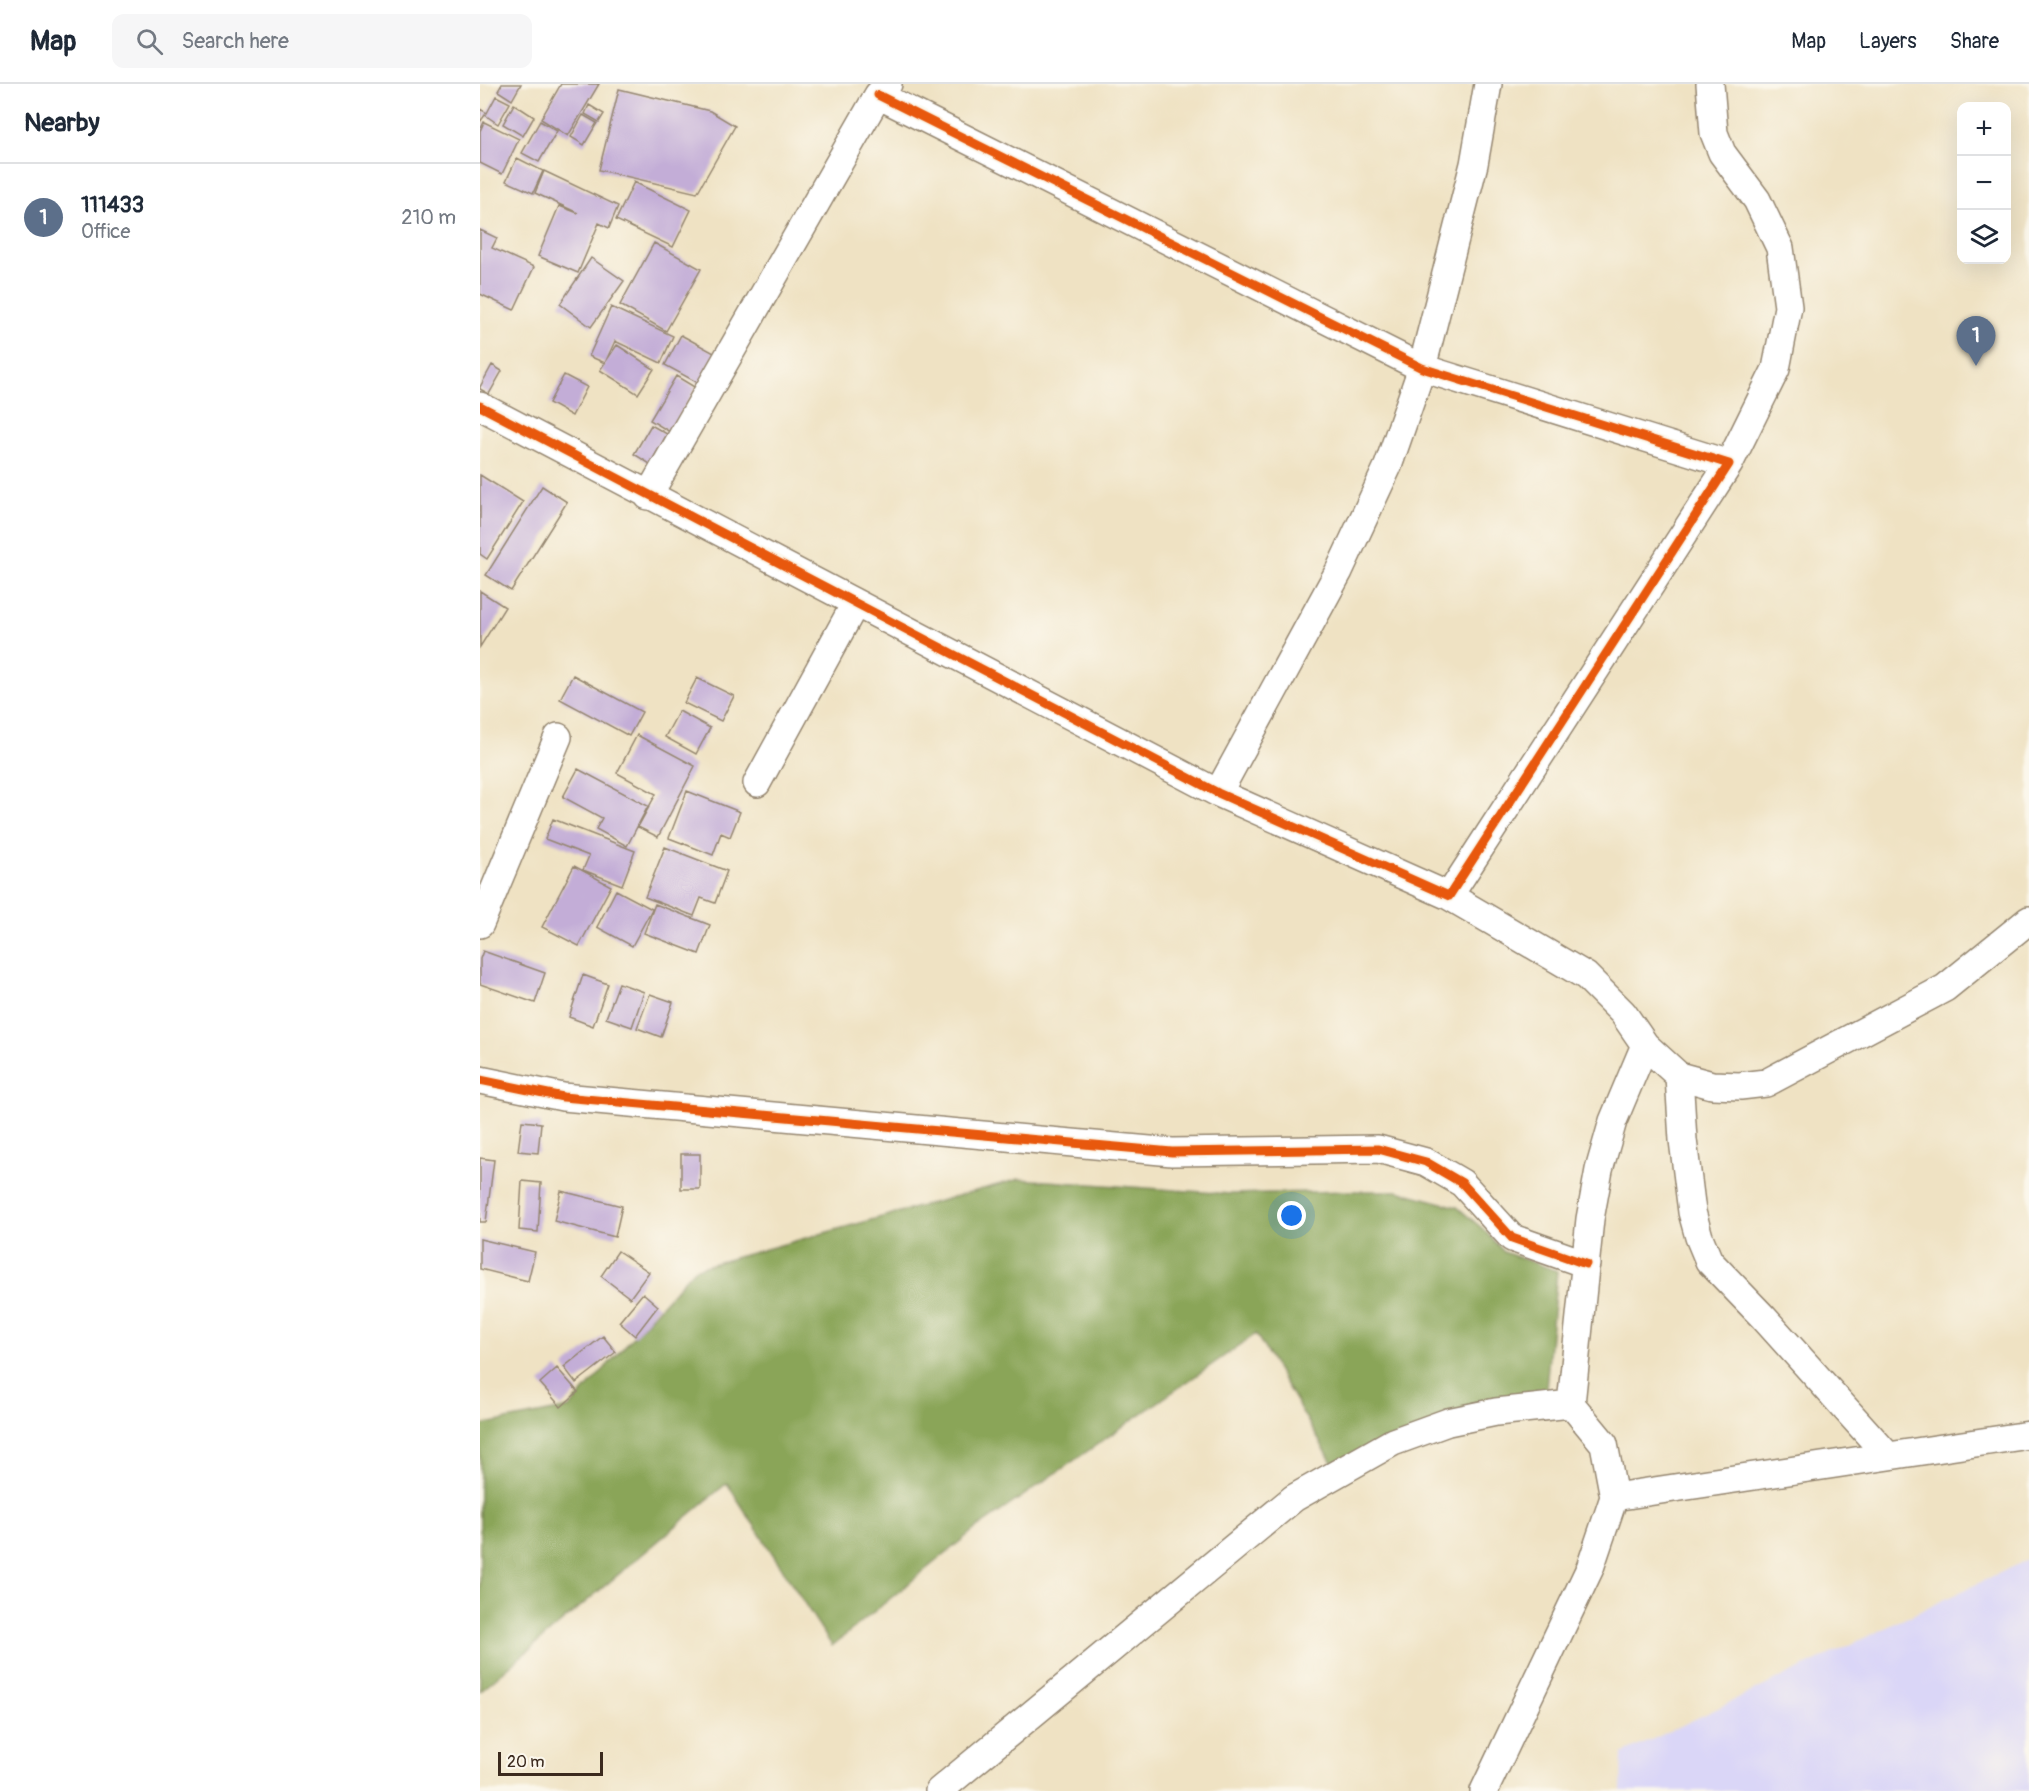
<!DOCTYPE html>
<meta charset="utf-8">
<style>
body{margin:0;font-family:Pangolin,sans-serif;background:#f6f6f7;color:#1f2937}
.controls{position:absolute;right:18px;top:18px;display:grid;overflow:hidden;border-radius:12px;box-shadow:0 6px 24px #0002}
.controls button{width:54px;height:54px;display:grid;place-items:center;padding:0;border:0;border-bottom:2px solid #e0e1e3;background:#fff;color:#1f2937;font:30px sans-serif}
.scale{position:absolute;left:18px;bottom:15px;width:105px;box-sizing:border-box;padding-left:6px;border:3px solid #3b2a1e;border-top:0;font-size:16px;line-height:21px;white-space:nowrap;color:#3b2a1e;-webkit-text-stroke:4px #fbf7ec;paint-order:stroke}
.you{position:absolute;left:812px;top:1132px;width:21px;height:21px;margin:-15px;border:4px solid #fff;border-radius:50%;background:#1a73e8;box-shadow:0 0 0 9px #1a73e833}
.badge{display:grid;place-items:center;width:39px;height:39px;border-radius:50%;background:#db2777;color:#fff;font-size:20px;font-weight:700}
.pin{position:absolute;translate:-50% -50px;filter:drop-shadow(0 2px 3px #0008)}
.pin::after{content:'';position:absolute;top:32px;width:21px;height:18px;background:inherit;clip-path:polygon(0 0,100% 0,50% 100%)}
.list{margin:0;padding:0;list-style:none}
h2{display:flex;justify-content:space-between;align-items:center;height:78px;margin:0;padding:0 24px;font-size:26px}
h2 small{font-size:20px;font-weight:400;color:#747a83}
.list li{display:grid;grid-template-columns:39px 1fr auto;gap:18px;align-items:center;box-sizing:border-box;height:108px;padding:0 24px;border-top:2px solid #e0e1e3}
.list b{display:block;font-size:22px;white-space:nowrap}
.list p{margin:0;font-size:20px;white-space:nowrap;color:#747a83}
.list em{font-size:20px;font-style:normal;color:#747a83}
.icon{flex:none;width:33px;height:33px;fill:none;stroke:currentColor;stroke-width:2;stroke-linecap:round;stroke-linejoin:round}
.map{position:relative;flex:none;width:1549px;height:1707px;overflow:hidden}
header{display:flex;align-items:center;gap:36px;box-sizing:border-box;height:84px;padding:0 30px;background:#fff;border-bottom:2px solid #e0e1e3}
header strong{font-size:28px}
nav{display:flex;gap:33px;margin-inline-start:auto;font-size:21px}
.search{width:420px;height:54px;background:#f6f6f7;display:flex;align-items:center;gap:15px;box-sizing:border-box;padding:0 21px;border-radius:12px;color:#747a83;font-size:22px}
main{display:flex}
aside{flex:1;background:#fff}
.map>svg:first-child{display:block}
</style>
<header>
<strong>Map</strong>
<div class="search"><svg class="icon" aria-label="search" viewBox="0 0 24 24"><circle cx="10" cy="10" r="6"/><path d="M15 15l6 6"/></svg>Search here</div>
<nav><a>Map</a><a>Layers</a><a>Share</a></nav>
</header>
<main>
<aside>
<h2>Nearby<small></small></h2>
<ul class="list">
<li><span class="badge" style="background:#5c6f8a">1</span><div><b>111433</b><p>Office</p></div><em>210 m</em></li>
</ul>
</aside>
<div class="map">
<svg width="1549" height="1707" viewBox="0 0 1549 1707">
<rect width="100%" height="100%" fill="#fbf7ec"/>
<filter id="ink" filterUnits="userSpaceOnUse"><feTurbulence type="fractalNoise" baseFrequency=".0167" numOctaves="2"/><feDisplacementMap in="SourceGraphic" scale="12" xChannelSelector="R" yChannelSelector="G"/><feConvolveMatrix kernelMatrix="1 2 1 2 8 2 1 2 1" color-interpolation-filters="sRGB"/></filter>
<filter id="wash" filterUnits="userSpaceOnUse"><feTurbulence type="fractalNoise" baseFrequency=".008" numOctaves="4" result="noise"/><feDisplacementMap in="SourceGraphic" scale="24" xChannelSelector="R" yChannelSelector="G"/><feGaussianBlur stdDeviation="1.35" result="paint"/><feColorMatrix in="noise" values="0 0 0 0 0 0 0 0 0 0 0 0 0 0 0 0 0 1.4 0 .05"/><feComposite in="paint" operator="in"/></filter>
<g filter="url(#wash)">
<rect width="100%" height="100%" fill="#efe2c3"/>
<path fill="#dad6f7" d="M1549,1475V1707H1141L1142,1670Z"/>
<path fill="#8aa558" stroke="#62683b" stroke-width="1.5" d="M539,1095L751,1110L869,1107H918L977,1123L1003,1145L1024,1168L1077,1187L1065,1315L852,1378L776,1250L494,1446L352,1562L247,1399L0,1607V1341L89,1324L214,1185Z"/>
<g id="blocks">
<path fill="#c3add7" d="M22,0H41L32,16L18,7Z
M81,0H119L88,52L61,35Z
M139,5L230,27L255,42L217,109L119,86Z
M16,12L30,19L18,40L5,31L0,38V25L7,29Z
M34,20L54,33L43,52L23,40Z
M109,21L124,30L119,38L105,30Z
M103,31L117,39L104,61L91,53Z
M60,37L77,47L59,78L42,69Z
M4,38L39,55L22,90L0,79V47Z
M37,74L63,87L53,109L26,97Z
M64,87L138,122L129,144L119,139L98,189L58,172L79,122L98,129L55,109Z
M154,98L211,126L193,163L136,136Z
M0,146L17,154L12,164L54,183L34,226L0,210Z
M174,159L221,185L186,247L140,221Z
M111,174L144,197L111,243L80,220Z
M131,223L193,252L181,279L135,257L125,279L109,272Z
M201,251L236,270L220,300L185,281Z
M137,261L174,285L158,310L120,286Z
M12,281L22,287L9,310L0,305V303Z
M84,291L107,303L92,332L69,319Z
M196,292L216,304L190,348L170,336Z
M171,341L187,350L170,380L154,370Z
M0,391L43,418L7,475L0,470Z
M62,402L87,418L31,507L6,491Z
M0,507L25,523L0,563Z
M93,591L162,628L149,652L80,615Z
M217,594L254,612L241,637L204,619Z
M199,627L230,644L216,670L185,653Z
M157,651L215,682L178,753L158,743L176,710L137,689Z
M98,685L168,722L147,762L116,745L122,734L83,713Z
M207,707L260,728L250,753L241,749L233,771L189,754Z
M73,735L155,767L142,801L103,786L109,772L65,755Z
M185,763L247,787L235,819L221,814L214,832L165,813Z
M94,782L131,802L99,862L62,843Z
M136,806L172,825L152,862L117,843Z
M175,820L230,841L219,870L164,849Z
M3,867L65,889L55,919L0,900V875Z
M103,891L128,900L113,942L89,933Z
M139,899L164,908L152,943L126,934Z
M170,910L193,918L181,953L157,944Z
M42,1037L61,1039L58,1069L38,1067Z
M201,1070H220V1105H201Z
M0,1074L14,1076L6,1138H0Z
M42,1097L61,1099L58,1148L39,1146Z
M81,1107L142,1122L135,1153L74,1137Z
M0,1155L55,1168L48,1197L0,1185Z
M138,1167L169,1188L150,1214L121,1192Z
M163,1209L178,1222L155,1252L139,1238Z
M123,1252L136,1268L96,1299L84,1283Z
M77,1284L98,1308L81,1323L60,1299Z"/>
</g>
</g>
<g filter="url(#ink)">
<use href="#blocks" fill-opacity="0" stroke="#958670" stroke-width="1.5"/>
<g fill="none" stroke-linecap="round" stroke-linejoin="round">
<defs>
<path id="street" d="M1230,0L1234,49L1242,69L1277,116L1300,164L1308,223L1296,285L1249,380
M0,322L738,709L969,812L1249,380L942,284L398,11
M168,412L398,11L408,0
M277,699L375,520
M738,709L859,487L908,382L942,284L994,80L1008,0
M969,812L1106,892L1143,929L1165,961L1199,992L1232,1001L1260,1002L1286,999L1465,904L1549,836
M0,840L78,653
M1199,992L1203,1056L1212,1128L1219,1153L1229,1177L1284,1234L1408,1372
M0,996L83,1013L692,1068L898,1065L946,1078L982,1099L1032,1154L1106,1180
M1134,1413L1549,1351
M459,1707L814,1414L913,1358L968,1338L1016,1328L1091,1320
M1004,1707L1110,1484L1134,1413L1124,1360L1091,1320L1110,1135L1119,1086L1133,1037L1165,961"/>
</defs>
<use href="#street" stroke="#958670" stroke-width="30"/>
<use href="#street" stroke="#fff" stroke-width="27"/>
<defs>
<path id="cycleway" d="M0,322L738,709L969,812L1249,380L942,284L398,11
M0,996L83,1013L692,1068L898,1065L946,1078L982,1099L1032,1154L1106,1180"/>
</defs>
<use href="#cycleway" stroke="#fbf7ec" stroke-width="13"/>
<use href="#cycleway" stroke="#e8590c" stroke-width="9"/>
</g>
</g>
</svg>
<div class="controls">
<button>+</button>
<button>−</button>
<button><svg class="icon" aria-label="layers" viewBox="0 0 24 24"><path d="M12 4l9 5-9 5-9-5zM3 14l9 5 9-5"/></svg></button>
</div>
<div class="scale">20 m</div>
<div class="you"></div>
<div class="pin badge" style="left:1496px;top:282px;background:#5c6f8a">1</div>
</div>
</main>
